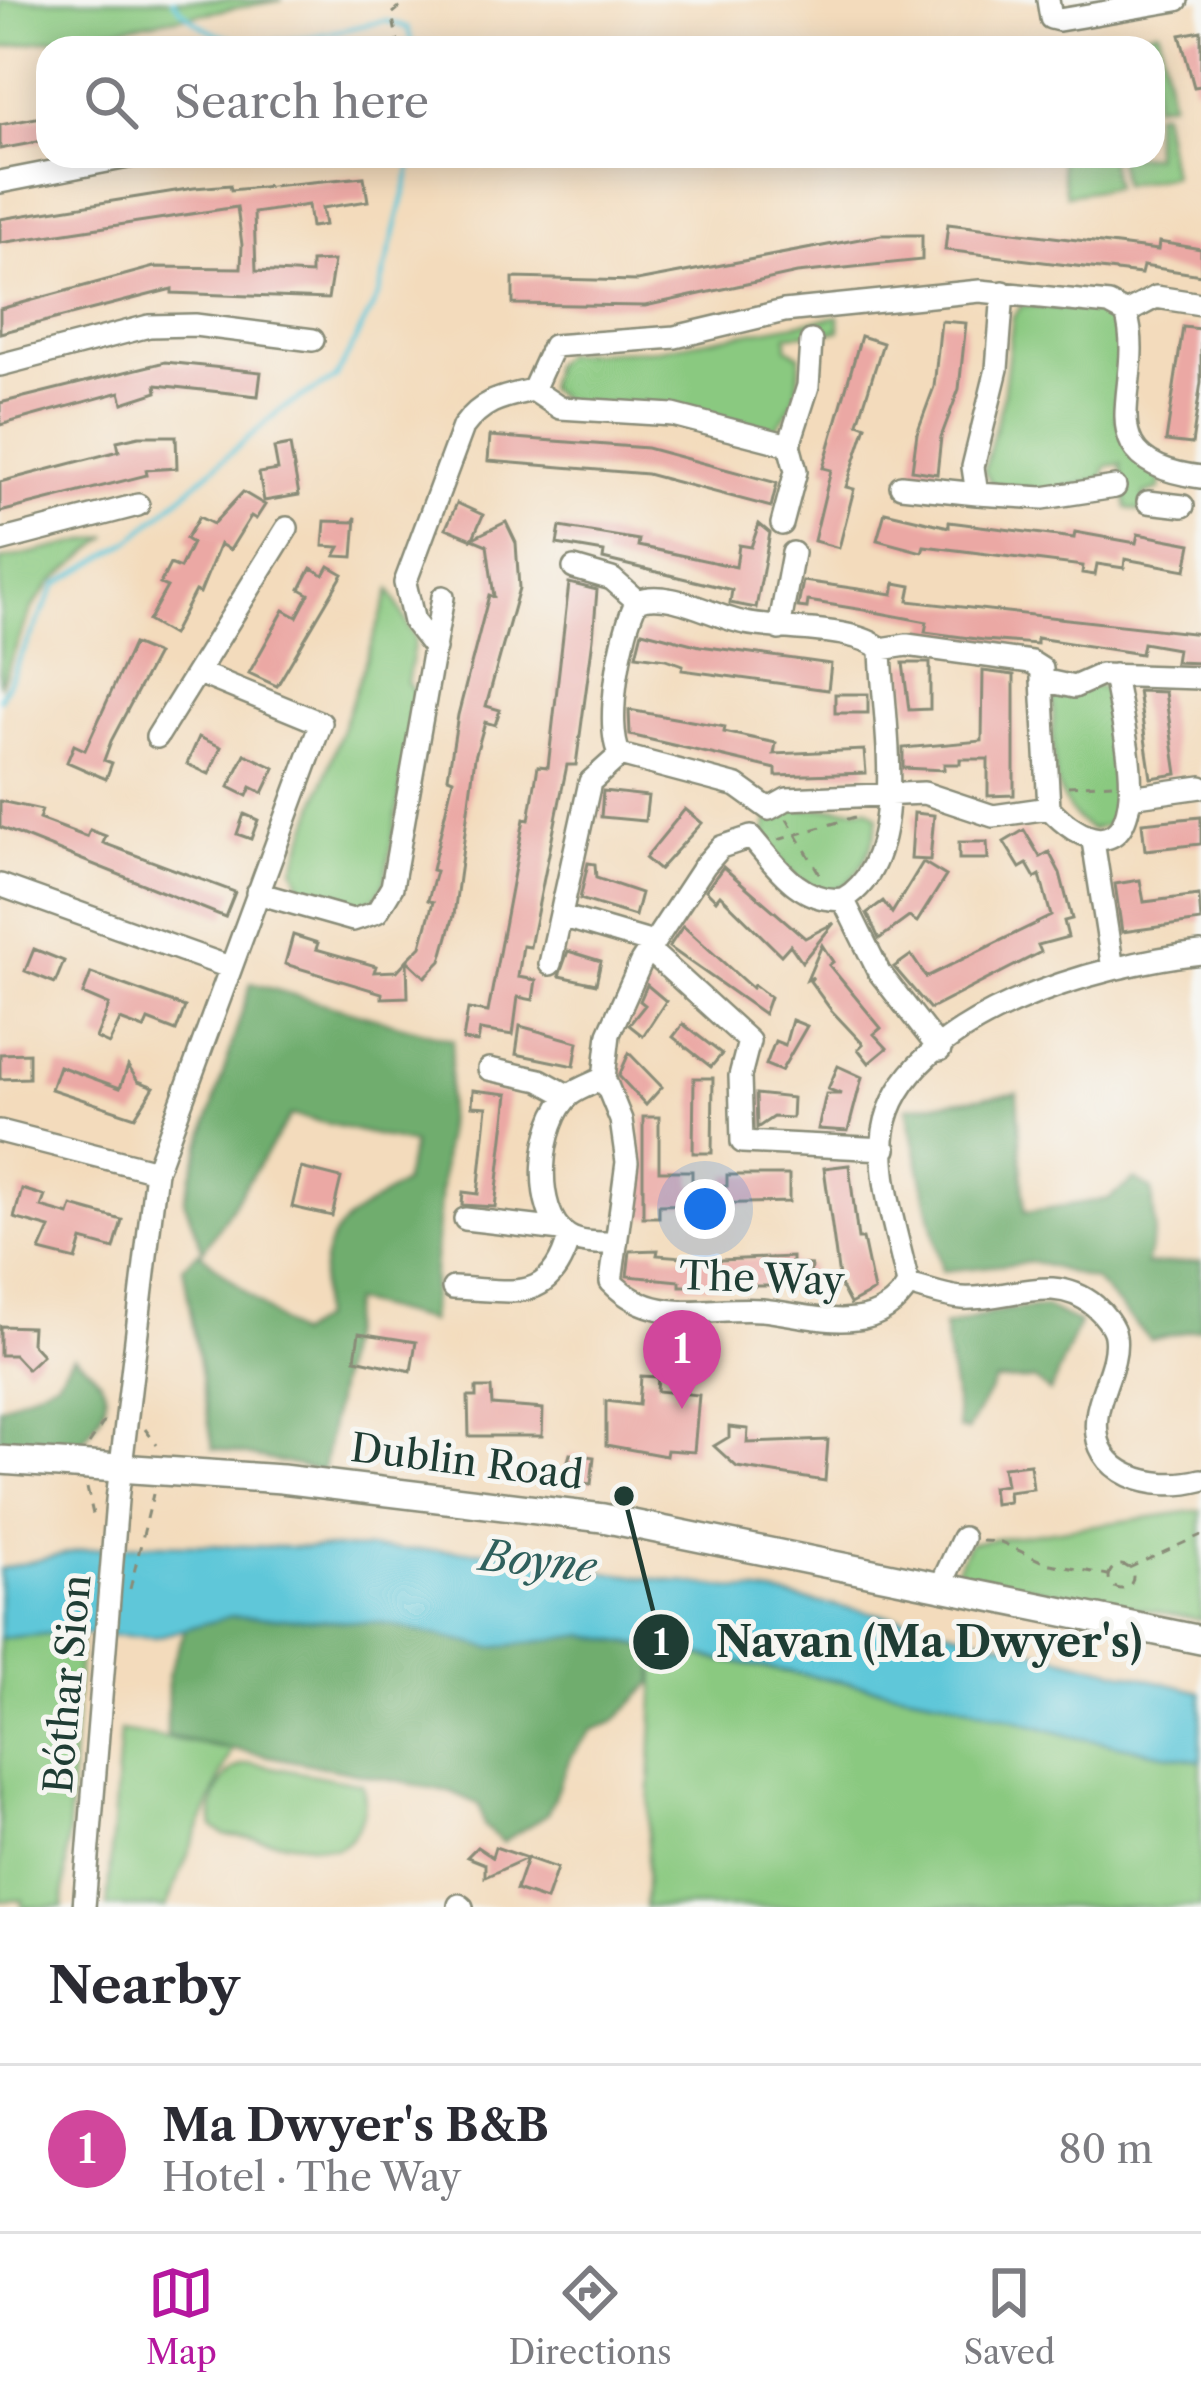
<!DOCTYPE html>
<meta charset="utf-8">
<style>
body{margin:0;font-family:"Libre Caslon Text",serif;background:#f2f2f3;color:#2b2b33}
.you{position:absolute;left:705px;top:1209px;width:42px;height:42px;margin:-30px;border:9px solid #fff;border-radius:50%;background:#1a73e8;box-shadow:0 0 0 18px #1a73e833}
.badge{display:grid;place-items:center;width:78px;height:78px;border-radius:50%;background:#b5179e;color:#fff;font-size:39px;font-weight:700}
.pin{position:absolute;translate:-50% -99px;filter:drop-shadow(0 3px 6px #0008)}
.pin::after{content:'';position:absolute;top:63px;width:42px;height:36px;background:inherit;clip-path:polygon(0 0,100% 0,50% 100%)}
.list{margin:0;padding:0;list-style:none}
h2{display:flex;justify-content:space-between;align-items:center;height:156px;margin:0;padding:0 48px;font-size:51px}
h2 small{font-size:39px;font-weight:400;color:#7c7c81}
.list li{display:grid;grid-template-columns:78px 1fr auto;gap:36px;align-items:center;box-sizing:border-box;height:168px;padding:0 48px;border-top:3px solid #e1e1e2}
.list b{display:block;font-size:45px;white-space:nowrap}
.list p{margin:0;font-size:39px;white-space:nowrap;color:#7c7c81}
.list em{font-size:39px;font-style:normal;color:#7c7c81}
.icon{flex:none;width:66px;height:66px;fill:none;stroke:currentColor;stroke-width:2;stroke-linecap:round;stroke-linejoin:round}
.map{position:relative;flex:none;width:1201px;height:1907px;overflow:hidden}
.search{position:absolute;background:#fff;box-shadow:0 6px 30px #0003;left:36px;right:36px;top:36px;height:132px;display:flex;align-items:center;gap:30px;box-sizing:border-box;padding:0 42px;border-radius:36px;color:#7c7c81;font-size:45px}
.sheet{height:324px;background:#fff}
nav{display:flex;justify-content:space-around;align-items:center;box-sizing:border-box;height:168px;border-top:3px solid #e1e1e2;background:#fff;font-size:33px;color:#7c7c81}
nav a{display:grid;justify-items:center;gap:6px}
nav .on{color:#b5179e}
.map>svg:first-child{display:block}
</style>
<div class="map">
<svg width="1201" height="1907" viewBox="0 0 1201 1907">
<rect width="100%" height="100%" fill="#f6f6f2"/>
<filter id="ink" filterUnits="userSpaceOnUse"><feTurbulence type="fractalNoise" baseFrequency=".00833" numOctaves="2"/><feDisplacementMap in="SourceGraphic" scale="24" xChannelSelector="R" yChannelSelector="G"/><feConvolveMatrix kernelMatrix="1 2 1 2 8 2 1 2 1" color-interpolation-filters="sRGB"/></filter>
<filter id="wash" filterUnits="userSpaceOnUse"><feTurbulence type="fractalNoise" baseFrequency=".004" numOctaves="4" result="noise"/><feDisplacementMap in="SourceGraphic" scale="48" xChannelSelector="R" yChannelSelector="G"/><feGaussianBlur stdDeviation="2.7" result="paint"/><feColorMatrix in="noise" values="0 0 0 0 0 0 0 0 0 0 0 0 0 0 0 0 0 1.4 0 .05"/><feComposite in="paint" operator="in"/></filter>
<g filter="url(#wash)">
<rect width="100%" height="100%" fill="#f3dbbc"/>
<path fill="#8ac980" stroke="#54835a" stroke-width="3" d="M0,0H283L0,48Z
M1159,30L1171,102L1153,105V48H1123L1121,36Z
M1161,112L1172,176L1122,185L1117,156H1153V113Z
M1059,156H1109L1114,187L1066,195Z
M1022,305L1094,309L1122,330L1116,419L1161,479L1160,489L1144,494L1145,512L1127,508L1121,464L1107,466L1101,479L1049,492L993,485L984,471L1003,398L1013,317Z
M839,316V331L787,335V348L800,355C800,389 794,411 768,435L568,404L548,389L552,364L563,354L659,349Z
M109,536L50,584L32,608L0,686V560Z
M390,590L415,639L407,683L417,696L385,881L376,897L350,911L296,894L300,882L294,868Z
M1094,686L1108,689L1122,776L1111,824L1091,830C1043,798 1055,746 1053,693Z
M868,808L878,817C873,859 841,919 795,876C784,866 774,851 764,839L767,822L785,809Z
M1201,1510V1620L955,1573L969,1543Z
M58,1633L81,1637L63,1907H21L22,1900L0,1901V1638Z
M656,1649L945,1700L1075,1737L1201,1761V1907H645Z
M120,1731L232,1749L166,1907H107Z
M250,1763L362,1784C370,1807 359,1838 336,1848L224,1835L213,1827C208,1802 223,1766 250,1763Z"/>
<path fill="#6fad6e" stroke="#477551" stroke-width="3" d="M251,983L453,1040L430,1321L352,1301L323,1471L213,1448L183,1266L199,1252L296,1335L320,1319C321,1228 331,1230 403,1183L413,1144L291,1115L203,1251L184,1200Z
M1017,1093L1025,1212L1108,1199L1135,1179L1152,1190L1155,1228L1146,1265L1201,1261V1328L1150,1340L1095,1280L1034,1262L942,1271L907,1107Z
M1045,1307L1079,1323L1050,1392L1034,1380L995,1381L967,1431L959,1429L944,1326L1005,1310Z
M73,1356C115,1386 115,1400 82,1441H0V1407L57,1380Z
M231,1616L383,1623L491,1648L585,1635L656,1649L653,1682L614,1722L592,1730L571,1756L547,1814L503,1842L484,1826L479,1805L452,1792L167,1736L168,1676L185,1629Z"/>
<path fill="#5ec7d9" stroke="#3e8286" stroke-width="3" d="M152,1544L514,1552L541,1564L773,1594L910,1620L1201,1692V1761L1075,1737L945,1700L586,1635L491,1648L383,1623L231,1616L156,1637L58,1633L0,1638V1569L81,1550Z"/>
<g fill="none" stroke-linecap="round" stroke-linejoin="round">
<path stroke="#5ec7d9" stroke-width="4.5" d="M173,0C228,70 310,34 386,21L408,28L413,48
M0,699L56,585L129,542L280,410L336,378L379,294L414,156"/>
</g>
<g id="blocks">
<path fill="#eba8a4" d="M1201,31V86L1194,87L1180,35Z
M46,116L48,140L0,149V125Z
M364,177L368,201L322,208L325,225L311,227L308,205L254,213L256,271L311,274V262L334,261L328,299L172,293V289L0,333V309L154,267L241,268L242,245L237,207L0,243V219L194,188L230,185L231,190Z
M948,224L1158,250L1159,242L1201,249V275L1143,266L1141,274L945,250Z
M881,235H922V260L797,273L645,306L513,304V278L637,281Z
M941,321L966,323L959,389L941,437L937,474L912,470L917,433L934,387Z
M1183,327L1201,329V382L1192,444L1166,441Z
M861,336L883,343L858,423L866,426L846,487L854,489L839,548L814,541L831,470L823,468Z
M165,362L261,372L258,396L156,385L157,392L123,403L120,392L0,425V403Z
M139,436H176L177,468L146,470L147,475L0,512V482L119,451L117,441Z
M490,436L647,448L777,483L771,507L647,474L488,461Z
M290,445L299,495L264,501L259,473L278,470L274,448Z
M243,492L265,505L256,519L251,516L230,550L220,544L200,593L195,591L172,635L148,621L167,587L160,584L170,564L180,568L192,543L186,539L199,517L213,524Z
M457,503L483,515L473,538L506,522L516,543L519,588L486,706L500,710L495,725L485,722L475,757L454,915L441,961L425,977L407,960L421,946L433,902L428,900L436,871L432,870L453,779L448,777L458,715L489,595L494,597L487,545L446,528Z
M885,512L949,527V522L1074,538L1075,532L1136,543L1138,534L1191,544L1186,570L1125,559L1124,568L1097,564L1095,575L1082,573L1083,566L924,546L922,552L877,540Z
M356,517L353,557L335,556L340,547L323,546L325,521L353,522Z
M759,524L770,533L756,608L730,603L732,590L603,559L604,552L557,544L560,527L639,540L638,546L736,567L739,545L751,547Z
M329,566L343,574L277,686L249,673L284,610L297,617L309,594L300,589L311,568L324,575Z
M803,581L893,594L895,583L911,586L908,601L1201,634V663L1175,662L1177,649L1143,643L1141,654L1037,638V644L984,640L925,632L927,622L864,610L808,601L807,608L798,607Z
M569,583L597,590L593,639L576,765H567L530,947L523,946L518,977L536,980L533,1000L518,997L513,1035L480,1030L478,1042L463,1040L468,1009L488,1012L524,819L529,820L538,766L548,767Z
M642,631L700,646L831,664L828,690L682,670L683,665L666,659L636,655Z
M133,644L157,654L111,741L104,760L112,763L106,779L67,762L74,745L85,750Z
M903,663H930V709L909,710Z
M983,671L1014,675V795L988,796V759H960V764H944V770L903,768V748L982,741Z
M1138,691L1165,692L1177,774L1151,778Z
M835,694H868V713H835Z
M629,710L725,727L724,732L776,743L774,754L864,750L866,773L776,776V769L630,735Z
M199,737L221,747L209,774L187,764Z
M245,754L275,768L263,793L251,787L247,796L229,787Z
M603,791L648,796L645,821L601,817Z
M0,801L42,810L39,819L87,837L90,830L106,836L103,843L235,892L225,917L0,827Z
M685,809L702,823L659,870L645,858Z
M914,813L934,815L930,860L911,859Z
M244,814L258,820L251,839L237,834Z
M1201,817V844L1145,850L1142,823Z
M1024,830L1040,857L1049,852L1060,873L1072,919L1064,921L1068,937L1038,945L1041,952L930,1009L894,967L911,955L926,977L1051,916L1040,875L1035,878L1027,864L1020,868L1004,842Z
M959,842H987L988,859H959Z
M923,862L946,876L917,922L909,917L879,939L867,913L883,901L892,913Z
M588,863L595,864L596,878L641,893L635,916L580,899Z
M723,867L805,938L834,923L802,962L790,945L781,955L720,895L716,900L706,890Z
M1140,880L1144,902L1199,895L1201,921L1122,932L1115,884Z
M683,926L752,988L754,985L770,997L764,1014L669,947Z
M293,935L318,943L316,949L376,966L374,972L397,971L407,960L408,997L382,998V993L285,964Z
M822,945L833,962L829,965L881,1028L874,1034L887,1048L869,1063L858,1049L863,1044L831,1010L810,981L813,977L807,980Z
M34,949L64,961L55,983L25,971Z
M568,951L601,961L596,984L559,976Z
M91,973L185,1007L176,1031L148,1020L144,1029L120,1020L109,1044L96,1038L109,1005L83,994Z
M647,985L666,1001L643,1036L629,1025L645,1005L640,1001Z
M792,1020L807,1026L781,1071L766,1065L775,1041L785,1045Z
M683,1024L722,1054L711,1067L673,1037Z
M520,1026L578,1042L574,1066L516,1054Z
M29,1053V1078L0,1079V1054Z
M629,1053L662,1087L646,1105L619,1076Z
M59,1066L120,1088L128,1066L138,1081L154,1087L135,1117L51,1089Z
M838,1066L862,1077L848,1131L818,1129L826,1094H841L828,1089Z
M694,1078H713L712,1153H693Z
M473,1090L508,1094L495,1207L462,1205L463,1192L478,1194L482,1155L487,1107L472,1106Z
M756,1094L793,1098L792,1118L773,1117L757,1128Z
M643,1117H659V1171H692V1186H727V1175H789V1202L659,1205V1217H643Z
M849,1165L858,1239H863L874,1291L850,1304L840,1285L824,1168Z
M301,1168L341,1178L332,1216L292,1207Z
M22,1189L45,1196L41,1207L69,1215L72,1206L122,1220L114,1249L82,1240L76,1260L40,1251L50,1228L14,1218Z
M658,1250L657,1255L719,1260L792,1257V1264L811,1265L809,1293L775,1286H680V1281L627,1276L630,1251Z
M0,1326L32,1327L31,1343L42,1355L27,1369L14,1355H0Z
M359,1333L416,1342L411,1371L355,1359Z
M641,1376L658,1377L657,1391L699,1395L694,1452L667,1450L666,1456L606,1445V1401L639,1405Z
M476,1388H491L492,1405L543,1409L542,1436H469L468,1397H476Z
M729,1427L748,1429L747,1443L828,1440L825,1481L737,1467L714,1446L729,1437Z
M570,1454L594,1457L591,1484L562,1481Z
M1030,1464L1033,1489L1008,1492L1009,1502L994,1504L992,1487L1006,1485L1003,1467Z
M495,1847L557,1868L546,1900L516,1890L527,1858L485,1877V1864L467,1857L477,1847L492,1857Z"/>
</g>
</g>
<g filter="url(#ink)">
<use href="#blocks" fill-opacity="0" stroke="#898c78" stroke-width="3"/>
<g fill="none" stroke-linecap="round" stroke-linejoin="round">
<defs>
<path id="minor" d="M1048,0L1051,18L1059,20L1177,0
M0,182L133,156
M1003,292L997,369L973,467L977,494L1043,498L1115,487
M1126,313C1149,385 1078,462 1201,477
M0,365L149,326L195,325L313,340
M533,390L553,346L675,337L784,311L980,291L1109,304L1126,313L1156,297L1201,304
M901,486L977,494
M1148,502L1183,506
M782,524L796,471L789,445
M0,541L138,505
M574,568L612,579L637,601
M637,601C668,588 713,617 745,623C782,631 854,626 881,649C882,716 913,860 843,899C801,904 776,866 751,837
M779,629L793,553
M435,649L414,622L405,583L463,427C483,400 502,397 533,390L560,408L673,415L789,445L808,386L811,341
M881,649L907,645L1031,662L1042,669V680L1074,687L1101,675L1201,678
M1042,680L1049,808C1080,842 1124,860 1130,795C1133,758 1120,712 1114,675
M157,737L287,528
M620,755L737,786L769,809L787,799L924,793L993,816L1049,808
M620,755C604,727 621,629 637,601
M1130,797L1201,787
M751,837L721,847L705,865L641,962L609,1034L604,1078L621,1120L627,1162L611,1282C655,1327 707,1306 762,1310C792,1313 826,1323 856,1319C878,1317 897,1304 908,1285
M1093,841L1113,969
M0,885L229,967
M257,893L353,920L377,912L392,887L443,597
M843,899L879,972L940,1050
M561,916L653,943
M649,950L749,1041L740,1076L742,1142L885,1149
M550,964L590,782L620,755
M489,1069L540,1080L569,1096
M604,1078C594,1083 579,1088 570,1095C539,1121 531,1213 568,1236C581,1244 599,1243 615,1243
M0,1131L156,1171
M465,1219L561,1230
M908,1285C899,1238 877,1179 884,1131C902,1016 1105,963 1201,953
M908,1285C926,1289 944,1297 962,1298C1008,1301 1053,1271 1095,1306C1103,1313 1114,1326 1115,1336C1119,1362 1100,1390 1097,1416C1089,1477 1156,1492 1201,1480
M453,1288C513,1290 550,1306 569,1237
M941,1585L963,1538
M459,1905L462,1907
M84,1907L117,1500L156,1171L321,723L199,673"/>
<path id="major" d="M0,1460L282,1479L603,1518L1201,1640"/>
</defs>
<use href="#minor" stroke="#898c78" stroke-width="26"/>
<use href="#major" stroke="#898c78" stroke-width="32"/>
<path stroke="#898c78" stroke-width="3" stroke-dasharray="9 9" stroke-linecap="butt" d="M399,48L392,14L409,0
M1068,786L1112,783
M787,819L822,878
M778,840L855,817
M145,1429L157,1445
M89,1444L103,1423L108,1424
M87,1488L95,1523
M982,1541L1001,1542L1045,1563L1108,1575
M1109 1577a12 12 0 1 1 24 0a12 12 0 1 1-24 0Z
M1129,1568L1201,1535
M130,1589L153,1494"/>
<use href="#minor" stroke="#fff" stroke-width="21"/>
<use href="#major" stroke="#fff" stroke-width="27"/>
</g>
</g>
<g text-anchor="middle" dominant-baseline="central" stroke-width="10" stroke-linejoin="round" paint-order="stroke">
<g font-size="39" fill="#1f3d34" stroke="#f6f6f2">
<text transform="translate(762 1278) rotate(2)">The Way</text>
<text transform="translate(467 1461) rotate(7)">Dublin Road</text>
<text transform="translate(67 1684) rotate(-85)">Bóthar Sion</text>
</g>
<g font-size="42" font-style="italic" fill="#2f605d" stroke="#f6f6f2">
<text transform="translate(538 1561) rotate(6)">Boyne</text>
</g>
</g>
<path fill="none" stroke="#1f3d34" stroke-width="4.5" d="M624 1496L661 1642"/>
<g fill="#1f3d34" stroke="#f6f6f2" stroke-width="4.5">
<circle cx="624" cy="1496" r="12"/>
<circle cx="661" cy="1642" r="30"/>
</g>
<g font-size="36" text-anchor="middle" font-weight="bold" fill="#fff">
<text x="661" y="1655">1</text>
</g>
<g font-size="42" text-anchor="middle" font-weight="bold" fill="#1f3d34" stroke="#f6f6f2" stroke-width="10" stroke-linejoin="round" paint-order="stroke">
<text x="929" y="1657">Navan (Ma Dwyer's)</text>
</g>
</svg>
<div class="you"></div>
<div class="pin badge" style="left:682px;top:1409px;background:#d1479c">1</div>
<div class="search"><svg class="icon" aria-label="search" viewBox="0 0 24 24"><circle cx="10" cy="10" r="6"/><path d="M15 15l6 6"/></svg>Search here</div>
</div>
<section class="sheet">
<h2>Nearby<small></small></h2>
<ul class="list">
<li><span class="badge" style="background:#d1479c">1</span><div><b>Ma Dwyer's B&amp;B</b><p>Hotel · The Way</p></div><em>80 m</em></li>
</ul>
</section>
<nav>
<a class="on"><svg class="icon" aria-label="map" viewBox="0 0 24 24"><path d="M3 6l6-2 6 2 6-2v14l-6 2-6-2-6 2zM9 4v14M15 6v14"/></svg>Map</a>
<a><svg class="icon" aria-label="directions" viewBox="0 0 24 24"><path d="M12 3l9 9-9 9-9-9zM9 14v-3h6M13 9l2 2-2 2"/></svg>Directions</a>
<a><svg class="icon" aria-label="saved" viewBox="0 0 24 24"><path d="M7 4h10v16l-5-4-5 4z"/></svg>Saved</a>
</nav>
